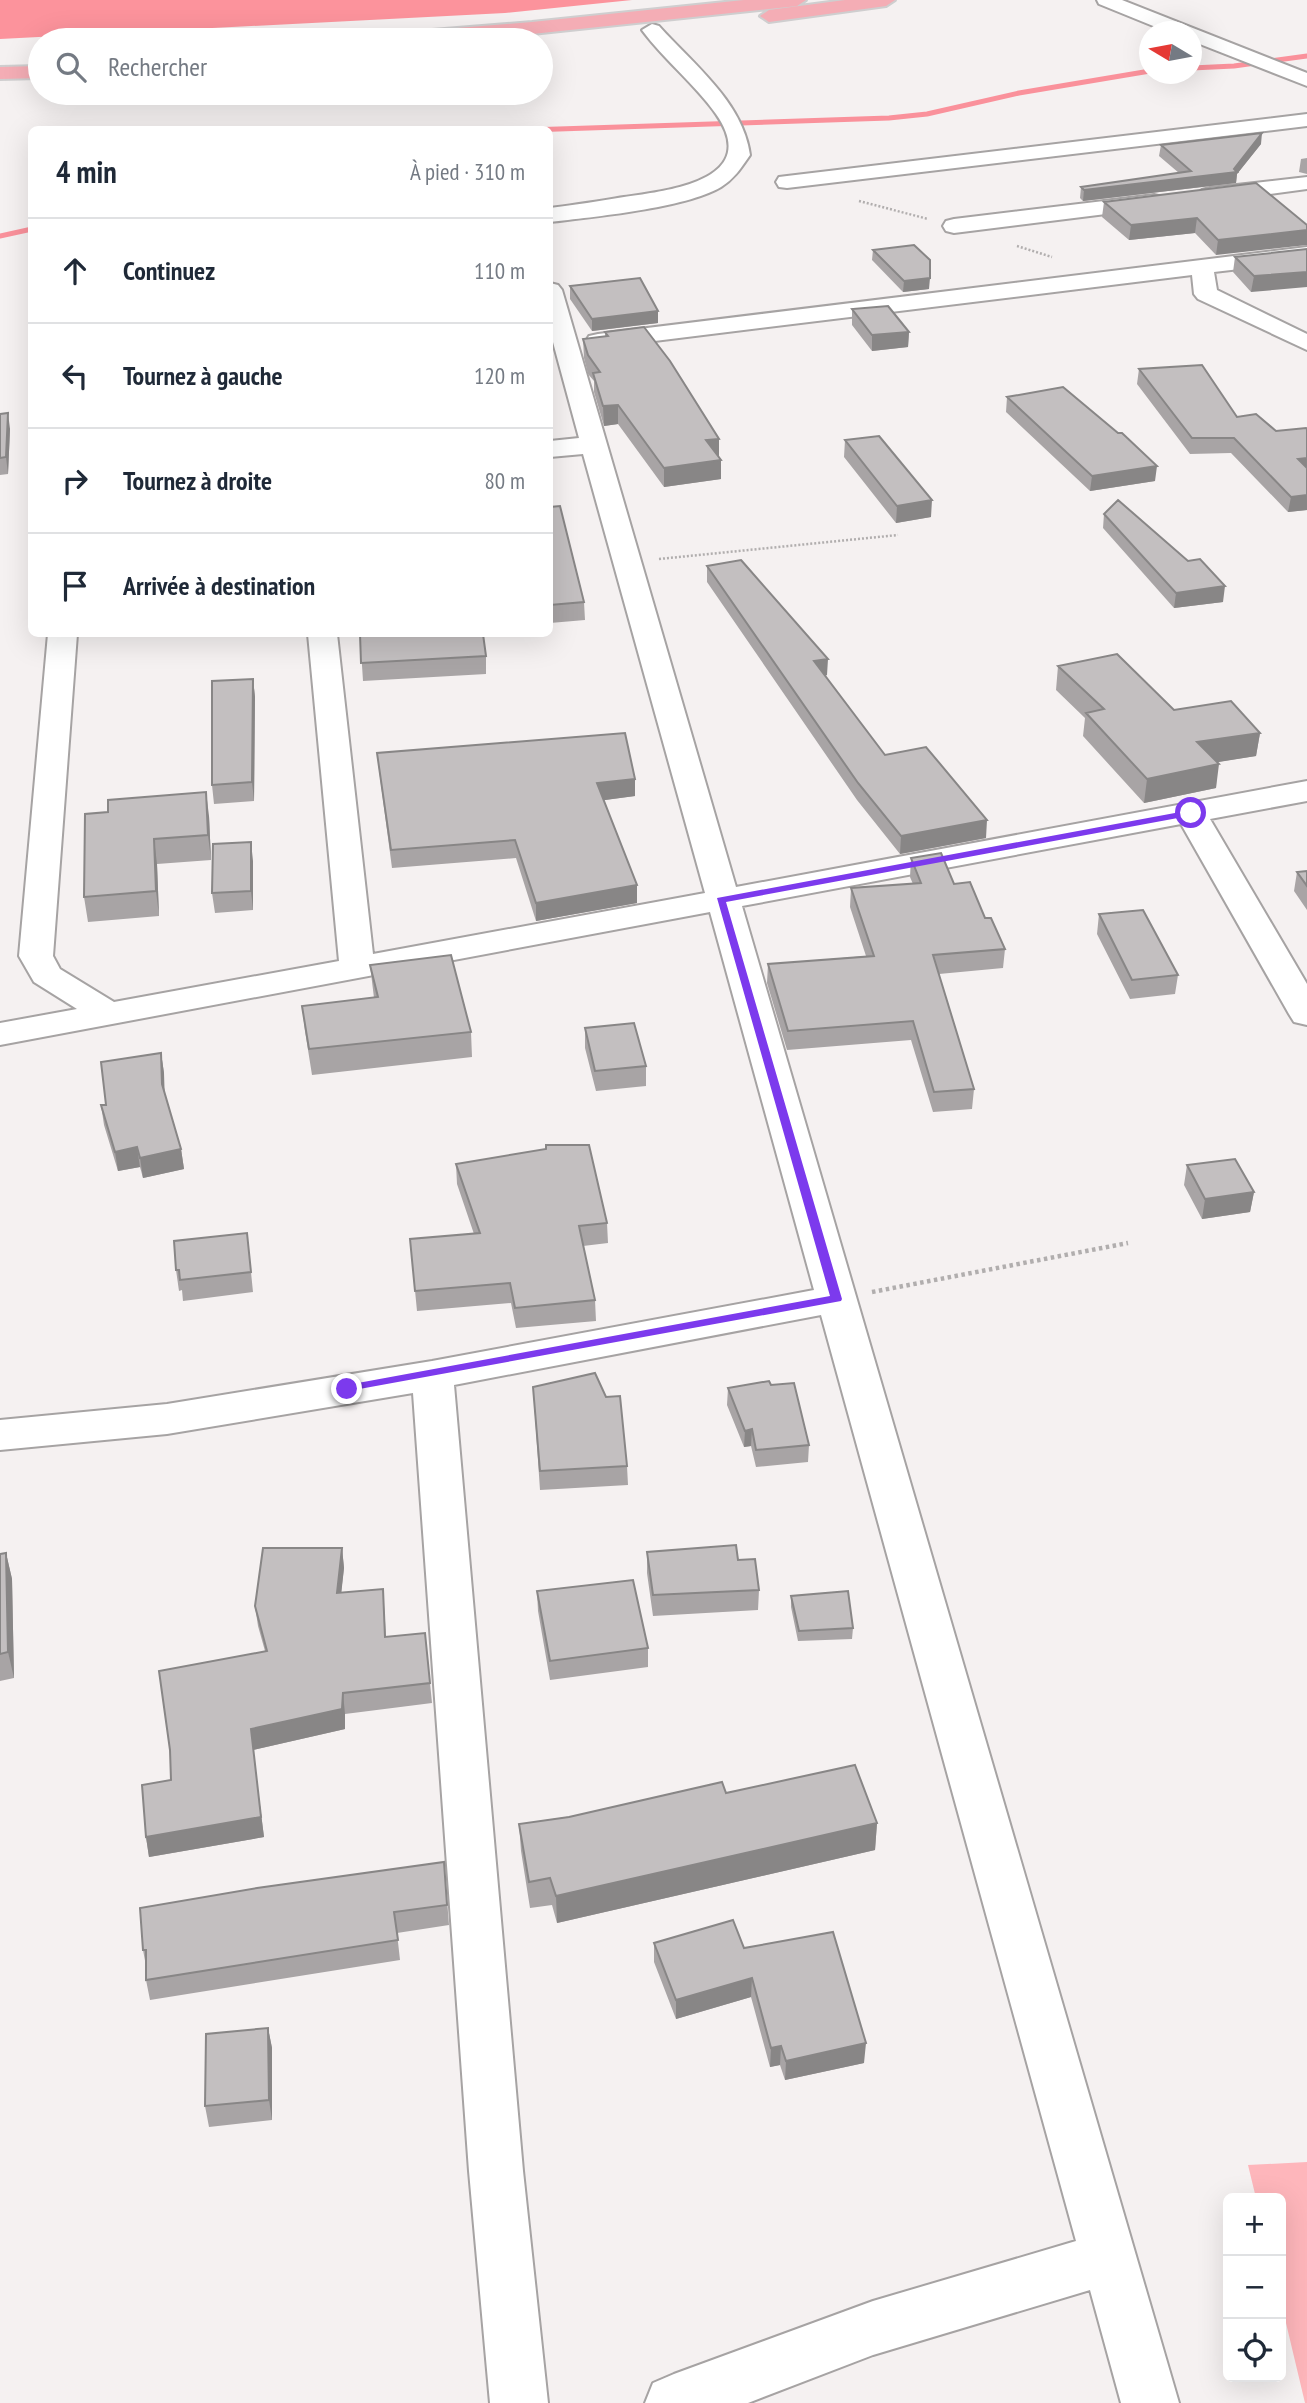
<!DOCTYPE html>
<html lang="fr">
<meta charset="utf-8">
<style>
body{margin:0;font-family:"PT Sans Narrow",sans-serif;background:#f2f2f3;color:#1f2937}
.controls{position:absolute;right:21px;bottom:21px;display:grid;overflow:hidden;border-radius:10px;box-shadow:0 7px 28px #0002}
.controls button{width:63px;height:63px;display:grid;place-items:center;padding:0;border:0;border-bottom:2px solid #e0e1e3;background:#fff;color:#1f2937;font:35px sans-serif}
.compass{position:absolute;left:1139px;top:21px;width:63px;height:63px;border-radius:50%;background:#fff;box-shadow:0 7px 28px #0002;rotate:280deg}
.stop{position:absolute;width:21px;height:21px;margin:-16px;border:5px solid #7c3aed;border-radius:50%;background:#fff}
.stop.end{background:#7c3aed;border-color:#fff;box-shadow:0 2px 7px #0008}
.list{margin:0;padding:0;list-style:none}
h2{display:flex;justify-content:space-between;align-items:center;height:91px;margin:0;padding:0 28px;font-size:30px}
h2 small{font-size:23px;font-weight:400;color:#747a83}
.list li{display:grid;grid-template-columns:46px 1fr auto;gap:21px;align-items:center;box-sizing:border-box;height:105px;padding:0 28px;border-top:2px solid #e0e1e3}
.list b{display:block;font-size:26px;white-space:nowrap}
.list em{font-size:23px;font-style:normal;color:#747a83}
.icon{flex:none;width:38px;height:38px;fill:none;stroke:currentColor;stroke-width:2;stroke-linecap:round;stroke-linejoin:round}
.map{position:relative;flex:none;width:1307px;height:2403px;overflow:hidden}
.search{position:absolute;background:#fff;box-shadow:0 7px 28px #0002;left:28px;top:28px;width:525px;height:77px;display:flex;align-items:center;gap:18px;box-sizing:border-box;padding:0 24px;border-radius:38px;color:#747a83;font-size:26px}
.panel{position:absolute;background:#fff;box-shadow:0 7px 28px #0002;left:28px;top:126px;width:525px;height:511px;border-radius:10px}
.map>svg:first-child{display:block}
</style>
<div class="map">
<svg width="1307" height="2403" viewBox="0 0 1307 2403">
<rect width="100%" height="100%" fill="#f5f1f1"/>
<path fill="#feb6bb" d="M1307,2162V2403H1305L1281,2302V2198H1256L1248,2165Z"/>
<path fill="#fc939c" d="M0,0H632L505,13L0,39Z"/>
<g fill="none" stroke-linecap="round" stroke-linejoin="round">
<path stroke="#fa919b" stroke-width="5" d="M1192,68L1234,66L1307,56
M528,130L889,118L927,114L1019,93L1150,71
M0,236L32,229"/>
<defs>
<path id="minor" d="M1097,0H1122L1307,73V86L1192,41V32H1168L1099,4Z
M652,24L659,26C693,64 743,102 750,155C741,168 734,179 721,187C686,208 593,217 550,222V208C575,205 599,201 624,197C666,191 763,181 716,114C695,84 664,60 642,30Z
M1307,114V126L787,188L779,187L776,182L779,177L787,176Z
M1307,177V189L1210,202L1202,200L1199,195L1202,190L1210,188Z
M1154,195L1162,197L1165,202L1162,207L954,233L946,231L943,226L946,221L954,219Z
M1307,247V261L1214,272L1217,290L1307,334V350L1198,299L1194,294L1192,275L598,348L589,346L586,341L589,336L598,334Z
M550,283L558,285L562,290L736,887L1307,781V801L1210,819L1307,984V1025L1294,1022L1289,1014L1181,824L742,906L1179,2403H1121L1090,2290L873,2355L748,2403H645L653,2383L674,2374L873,2301L1076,2241L821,1315L454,1385L523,2171L548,2403H490L469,2171L413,1393L167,1434L0,1450V1420L167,1404L432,1361L814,1290L710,912L0,1045V1023L77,1009L34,982L19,956L48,634H77L53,956L60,969L114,1002L339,961L308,634H337L373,954L705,893L583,454L550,457V441L579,438L550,331Z"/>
<path id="major" d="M744,0H806L797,6L532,34L451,40H372L382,34L532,22Z
M845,0H895L886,6L769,22L760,16L769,10Z
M40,66V78L0,79V67Z"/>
</defs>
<use href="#minor" stroke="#a6a3a3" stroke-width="4"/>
<use href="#major" stroke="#cfcecf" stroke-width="4"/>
<path stroke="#b1aeae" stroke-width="2.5" stroke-dasharray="2 2" stroke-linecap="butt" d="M859,201L928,219
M1017,246L1052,257
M659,559L898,535"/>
<path stroke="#b1aeae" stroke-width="4.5" stroke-dasharray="3.5 3.5" stroke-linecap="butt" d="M872,1292L1128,1243"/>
<use href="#minor" fill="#fff" fill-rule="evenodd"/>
<use href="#major" fill="#f4adb5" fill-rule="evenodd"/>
</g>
<path fill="#a8a4a5" d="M1261,144L1237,174L1236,183L1083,201L1080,198L1081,187L1179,173L1159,156L1161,145Z
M1307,158V174L1299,172L1301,159Z
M1256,183L1216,255L1195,233L1129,240L1102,217L1104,202Z
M1307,249L1251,292L1233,272L1235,257Z
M873,250L929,289L903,292L872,260Z
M570,286L658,323L592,331L570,299Z
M852,309L909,332L908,347L872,351L852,325Z
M605,332L719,457L721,460V479L664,487L618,424L604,426L594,392V381L588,374L584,358L583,339L605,336Z
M1139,369L1237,417L1276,431L1307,429V510L1288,512L1231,453L1190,454L1137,384Z
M1007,397L1155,481L1090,491L1006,412Z
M0,414L10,429L8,474L0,475Z
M845,440L931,517L896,523L844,457Z
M550,507L584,602L585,620L550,623Z
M1104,514L1223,602L1174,608L1103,528Z
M707,566L827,675L825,676L885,755L986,838L900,854L857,800L707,582Z
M360,634L486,656V674L363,681Z
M1058,666L1174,710L1260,733L1256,756L1217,762L1216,788L1144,803L1083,736L1085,718L1056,690Z
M253,679L255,697L254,801L214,804L212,785Z
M377,753L635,796L604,800L637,903L536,921L516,858L392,868L379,770Z
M85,814L209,816L211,860L157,864L159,916L88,922L84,897Z
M911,858L954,884L985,918L1005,949L1003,968L939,974L974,1089L972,1109L933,1112L911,1040L787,1050L767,983L768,964L866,956L850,907L851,888L913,884L910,877Z
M253,861V910L215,913L212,893Z
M1307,871V910L1294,891L1297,872Z
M1099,914L1178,975L1175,994L1130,999L1097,934Z
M370,965L471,1032L472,1057L312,1075L305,1031L302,1006L374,998Z
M585,1028L646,1066V1086L596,1091L585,1048Z
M161,1053L164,1073V1092L181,1149L184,1169L143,1178L140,1167L118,1171L104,1125L101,1105H106Z
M456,1164L607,1223L608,1243L583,1246L595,1300L596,1321L516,1328L511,1303L417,1311L410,1239L474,1234L457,1184Z
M1187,1165L1254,1192L1250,1212L1202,1219L1184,1185Z
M247,1233L253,1292L183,1301L182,1290L179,1291L176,1270Z
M771,1385L809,1445L808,1462L756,1467L751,1446L744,1447L727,1405L728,1388Z
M533,1387L627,1466L628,1485L540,1490Z
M342,1548L344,1568L341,1593L383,1589L386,1637L425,1633L432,1703L345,1714V1729L253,1750L264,1837L149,1857L146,1837L171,1780L265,1651L258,1626L255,1606Z
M647,1552L738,1560L759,1590L758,1610L653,1616L647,1573Z
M6,1553L12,1579L14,1678L0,1681V1554Z
M537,1591L648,1648V1667L550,1680L538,1611Z
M791,1596L853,1628L852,1639L798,1641L791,1607Z
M726,1793L877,1823L875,1850L557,1923L552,1905L530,1908L521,1851L519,1824Z
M444,1862L449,1925L397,1933L400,1960L150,2000L146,1980V1966L143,1950Z
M654,1943L744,1948L864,2063L785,2080L780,2065L770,2067L751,1997L676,2019L654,1962Z
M268,2028L272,2048V2120L209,2127L205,2106Z"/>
<path fill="#888686" d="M1262,133L1261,144L1237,174L1236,183L1083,201L1084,190L1234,169Z
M1197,218L1195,233L1129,240L1131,225Z
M1307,230V245L1216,255L1218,240Z
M1307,272V287L1251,292L1254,276Z
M930,278L929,289L903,292L904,281Z
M658,311V323L592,331V319Z
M909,332L908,347L872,351V335Z
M618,405V424L604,426L603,406Z
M8,413L10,429L8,474L6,457Z
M719,439V458L706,440Z
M1307,458V474L1298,459Z
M721,460V479L664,487V468Z
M1157,466L1155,481L1090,491L1092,476Z
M1307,495V510L1288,512L1291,497Z
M932,500L931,517L896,523L897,506Z
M1225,586L1223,602L1174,608L1176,593Z
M828,659L827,675L813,678L814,661Z
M253,679L255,697L254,801L252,782Z
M1260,733L1256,756L1194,766L1197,742Z
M1219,764L1216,788L1144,803L1147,779Z
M635,779V796L598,801L597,783Z
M206,792L209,816L211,860L208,835Z
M987,820L986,838L900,854L901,836Z
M154,839L157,864L159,916L156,891Z
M251,842L253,861V910L251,891Z
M637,885V903L536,921V903Z
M161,1053L164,1073L165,1104L162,1084Z
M137,1147L140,1167L118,1171L115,1152Z
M181,1149L184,1169L143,1178L140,1158Z
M1254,1192L1250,1212L1202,1219L1205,1199Z
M752,1429L751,1446L744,1447L745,1431Z
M342,1548L344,1568L339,1614L337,1593Z
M6,1553L12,1579L14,1678L8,1652Z
M343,1693L345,1714V1729L253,1750L264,1837L149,1857L146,1837L251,1729Z
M877,1823L875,1850L557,1923L556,1896Z
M752,1978L751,1997L676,2019V2000Z
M268,2028L272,2048V2120L269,2100Z
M866,2043L864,2063L785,2080L786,2061Z
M781,2046L780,2065L770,2067L771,2048Z"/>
<path fill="#c3bfc0" stroke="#888686" stroke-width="2" d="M1262,133L1234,169L1237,172L1084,190L1081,187L1191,171L1161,145Z
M1256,183L1307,225V230L1218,240L1197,218L1131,225L1104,202Z
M914,245L930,260V278L904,281L873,250Z
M1307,249V272L1254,276L1235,257Z
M640,278L658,311L592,319L570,286Z
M888,306L909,332L872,335L852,309Z
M644,327L670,361L719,439L706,440L721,460L664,468L618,405L603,406L593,373L600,372L588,355L583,339L608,336L605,332Z
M1202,365L1237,417L1256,414L1276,431L1306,428L1307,429V458L1298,459L1307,468V495L1291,497L1234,438H1192L1139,369Z
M1063,387L1118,433H1122L1157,466L1092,476L1007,397Z
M8,413L6,457L0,458V414Z
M879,436L932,500L897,506L845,440Z
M1118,500L1188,561L1200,559L1225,586L1176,593L1104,514Z
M560,506L584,602L550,605V507Z
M741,560L828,659L814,661L885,755L926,747L987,820L901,836L858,783L707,566Z
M360,634H483L486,656L361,663Z
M1117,654L1174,710L1231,701L1260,733L1197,742L1219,764L1147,779L1086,713L1104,709L1058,666Z
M253,679L252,782L212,785V681Z
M625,733L635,779L597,783L637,885L536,903L515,840L391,850L377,753Z
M206,792L208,835L154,839L156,891L84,897L85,814L108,812V800Z
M251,842V891L212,893L213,844Z
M941,853L954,884L970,882L985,918H991L1005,949L933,955L974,1089L934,1092L913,1021L788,1031L768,964L874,956L851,888L921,883L911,858Z
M1307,871V886L1297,872Z
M1143,910L1178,975L1132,980L1099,914Z
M451,955L471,1032L309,1049L302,1006L378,997L370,965Z
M634,1023L646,1066L595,1071L585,1028Z
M161,1053L162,1084L181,1149L140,1158L137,1147L115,1152L101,1105H106L101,1062Z
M546,1145H589L607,1223L579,1226L595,1300L515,1308L510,1283L415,1291L410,1239L480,1233L456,1164L546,1149Z
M1235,1159L1254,1192L1205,1199L1187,1165Z
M247,1233L251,1272L180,1280L179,1270H176L174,1241Z
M595,1373L606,1397L620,1396L627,1466L540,1471L533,1387Z
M769,1381L771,1385L794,1383L809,1445L756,1450L752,1429L745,1431L728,1388Z
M736,1545L738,1560L755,1559L759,1590L653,1595L647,1552Z
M263,1548H342L337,1593L383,1589L385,1637L425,1633L430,1683L343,1693L342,1709L251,1729L261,1817L146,1837L142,1785L171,1780L170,1750L159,1671L267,1651L255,1606Z
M6,1553L8,1652L0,1654V1554Z
M633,1580L648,1648L550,1661L537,1591Z
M848,1591L853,1628L799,1631L791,1596Z
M855,1765L877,1823L556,1896L550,1878L529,1882L519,1824L569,1817L722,1782L726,1793Z
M444,1862L447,1905L394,1912L398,1940L146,1980V1950H143L140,1908L257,1888Z
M733,1920L744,1948L833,1932L866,2043L786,2061L781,2046L771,2048L752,1978L676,2000L654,1943Z
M268,2028L269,2100L205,2106L206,2034Z"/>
<path fill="#7c3aed" d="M1191,810L1194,811V815L726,902L842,1299L841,1301L343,1392L341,1389L347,1385L830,1296L717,898Z"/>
</svg>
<div class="controls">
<button>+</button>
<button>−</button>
<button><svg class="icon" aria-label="locate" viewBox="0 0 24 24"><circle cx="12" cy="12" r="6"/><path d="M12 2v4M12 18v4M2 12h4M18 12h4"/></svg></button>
</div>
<svg class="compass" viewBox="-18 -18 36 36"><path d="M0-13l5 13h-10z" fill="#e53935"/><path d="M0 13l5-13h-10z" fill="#747a83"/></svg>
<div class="stop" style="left:1191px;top:813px"></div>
<div class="stop end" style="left:347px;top:1389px"></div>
<div class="search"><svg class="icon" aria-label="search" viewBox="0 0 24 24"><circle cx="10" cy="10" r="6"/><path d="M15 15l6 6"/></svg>Rechercher</div>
<section class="panel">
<h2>4 min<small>À pied · 310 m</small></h2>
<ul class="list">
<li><svg class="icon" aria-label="ahead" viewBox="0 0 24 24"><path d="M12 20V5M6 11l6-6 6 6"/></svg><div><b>Continuez</b></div><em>110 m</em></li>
<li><svg class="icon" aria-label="left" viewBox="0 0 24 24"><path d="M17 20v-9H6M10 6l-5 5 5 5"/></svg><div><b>Tournez à gauche</b></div><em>120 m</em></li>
<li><svg class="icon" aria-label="right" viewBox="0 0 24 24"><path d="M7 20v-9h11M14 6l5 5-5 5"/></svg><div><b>Tournez à droite</b></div><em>80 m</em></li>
<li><svg class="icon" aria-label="arrive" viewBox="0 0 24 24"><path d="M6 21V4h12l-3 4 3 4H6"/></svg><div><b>Arrivée à destination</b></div></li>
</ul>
</section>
</div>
